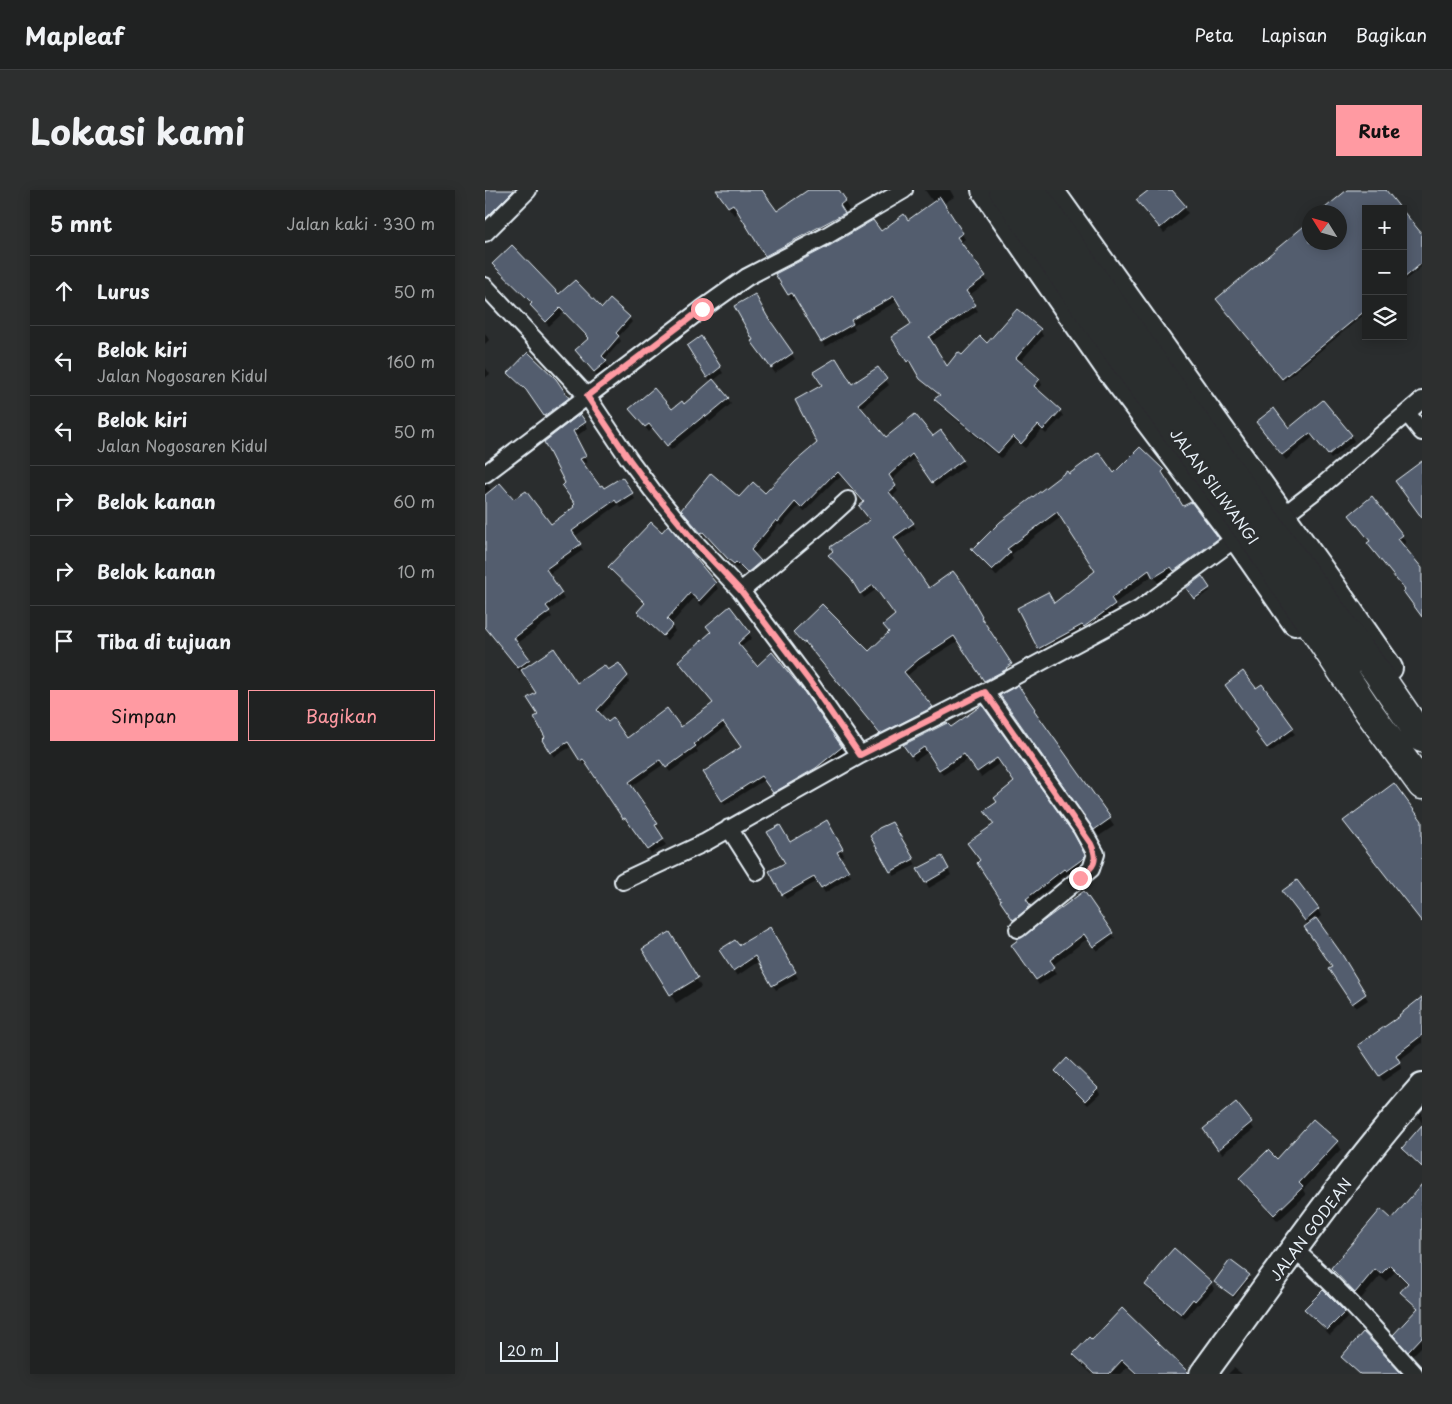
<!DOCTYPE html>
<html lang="id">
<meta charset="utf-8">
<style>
body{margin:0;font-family:"Playpen Sans",sans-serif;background:#2d2f2f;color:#f1f3f6}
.controls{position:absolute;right:15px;top:15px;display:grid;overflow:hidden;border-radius:0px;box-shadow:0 2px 12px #0003}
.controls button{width:45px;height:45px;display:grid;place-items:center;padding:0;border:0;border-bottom:1px solid #3d3f40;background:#202222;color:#f1f3f6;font:25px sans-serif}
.compass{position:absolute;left:817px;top:15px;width:45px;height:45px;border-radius:50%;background:#202222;box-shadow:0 2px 12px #0003;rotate:307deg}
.scale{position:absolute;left:15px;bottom:12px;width:58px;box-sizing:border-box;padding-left:5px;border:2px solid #e8f1f8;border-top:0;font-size:14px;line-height:18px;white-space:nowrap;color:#e8f1f8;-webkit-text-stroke:4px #2a2d2e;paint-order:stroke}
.stop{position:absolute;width:15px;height:15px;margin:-11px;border:4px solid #ff9aa2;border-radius:50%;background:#fff}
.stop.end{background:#ff9aa2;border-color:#fff;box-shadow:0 1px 5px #0008}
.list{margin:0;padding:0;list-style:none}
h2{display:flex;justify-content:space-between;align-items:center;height:65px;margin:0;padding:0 20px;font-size:21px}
h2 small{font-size:16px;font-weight:400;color:#a2a4a5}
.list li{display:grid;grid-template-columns:32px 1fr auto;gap:15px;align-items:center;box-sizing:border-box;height:70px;padding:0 20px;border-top:1px solid #3d3f40}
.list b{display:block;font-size:19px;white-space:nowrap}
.list p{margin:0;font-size:16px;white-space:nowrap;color:#a2a4a5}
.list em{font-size:16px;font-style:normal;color:#a2a4a5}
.actions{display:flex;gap:10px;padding:15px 20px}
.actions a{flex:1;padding:11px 0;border:1px solid #ff9aa2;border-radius:0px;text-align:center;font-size:18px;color:#ff9aa2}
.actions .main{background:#ff9aa2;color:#111}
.icon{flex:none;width:28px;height:28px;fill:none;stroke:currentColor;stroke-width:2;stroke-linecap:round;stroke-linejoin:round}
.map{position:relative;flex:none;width:937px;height:1184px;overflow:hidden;border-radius:0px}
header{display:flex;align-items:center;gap:30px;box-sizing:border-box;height:70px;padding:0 25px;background:#202222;border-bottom:1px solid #3d3f40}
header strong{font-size:24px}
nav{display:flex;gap:28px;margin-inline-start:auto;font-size:18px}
.intro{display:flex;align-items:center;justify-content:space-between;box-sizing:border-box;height:120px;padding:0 30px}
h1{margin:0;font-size:35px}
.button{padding:12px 22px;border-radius:0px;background:#ff9aa2;color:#111;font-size:18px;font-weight:700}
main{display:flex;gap:30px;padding:0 30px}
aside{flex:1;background:#202222;border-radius:0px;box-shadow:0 2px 12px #0003}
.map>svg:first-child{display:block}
</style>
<header>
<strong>Mapleaf</strong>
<nav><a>Peta</a><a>Lapisan</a><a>Bagikan</a></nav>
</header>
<div class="intro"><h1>Lokasi kami</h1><a class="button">Rute</a></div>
<main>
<aside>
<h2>5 mnt<small>Jalan kaki · 330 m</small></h2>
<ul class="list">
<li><svg class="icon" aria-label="ahead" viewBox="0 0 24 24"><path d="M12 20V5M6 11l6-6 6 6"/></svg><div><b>Lurus</b></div><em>50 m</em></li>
<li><svg class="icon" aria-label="left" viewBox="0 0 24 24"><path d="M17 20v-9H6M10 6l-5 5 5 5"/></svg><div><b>Belok kiri</b><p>Jalan Nogosaren Kidul</p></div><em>160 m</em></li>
<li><svg class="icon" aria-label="left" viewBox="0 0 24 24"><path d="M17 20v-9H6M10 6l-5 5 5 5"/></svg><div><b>Belok kiri</b><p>Jalan Nogosaren Kidul</p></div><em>50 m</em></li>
<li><svg class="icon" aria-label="right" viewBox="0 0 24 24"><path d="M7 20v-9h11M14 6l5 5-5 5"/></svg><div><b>Belok kanan</b></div><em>60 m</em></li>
<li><svg class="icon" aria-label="right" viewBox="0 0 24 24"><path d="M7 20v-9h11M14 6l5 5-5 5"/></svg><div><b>Belok kanan</b></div><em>10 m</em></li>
<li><svg class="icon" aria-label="arrive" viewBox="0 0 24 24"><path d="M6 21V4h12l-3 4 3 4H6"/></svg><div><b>Tiba di tujuan</b></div></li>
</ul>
<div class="actions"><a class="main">Simpan</a><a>Bagikan</a></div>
</aside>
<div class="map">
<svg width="937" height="1184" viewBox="0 0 937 1184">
<rect width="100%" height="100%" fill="#2a2d2e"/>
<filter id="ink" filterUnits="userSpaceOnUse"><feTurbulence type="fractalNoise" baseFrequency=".02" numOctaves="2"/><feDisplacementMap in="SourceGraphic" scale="10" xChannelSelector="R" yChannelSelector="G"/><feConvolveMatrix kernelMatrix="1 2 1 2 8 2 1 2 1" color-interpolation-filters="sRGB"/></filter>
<g filter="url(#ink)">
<path fill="#0007" d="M0,0H38L0,34Z
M231,0H276L292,22L325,0H352L364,19L358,23L363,32L286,74L254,22L249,25Z
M440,0H465L469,7L458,14L480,49L475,53L503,92L483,106L493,121L446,152L462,178L477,166L503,154L532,120L555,140L558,146L534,173L554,189L557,195L552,200L575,221L578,226L561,244L557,240L540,258L531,251L516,268L454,215L451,209L454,206L440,194L428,174L426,176L411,152L427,134L413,111L368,136L370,140L340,157L311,107L307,110L292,84L423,31L449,13Z
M666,0H685L703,23L679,43L653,11Z
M864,0H899L881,19V123L799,191L733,110L824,33V52H854V22H837Z
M918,23L937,46V76L918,92Z
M18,84L74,106L144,128L147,132L133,147L136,151L119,170L124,177L113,186L91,161L104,149L79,122L64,136L50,120L47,114Z
M282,128L310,169L290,183L271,157Z
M0,143L4,150L0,154Z
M215,148L238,183L228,191L246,214L225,232L223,230L186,260L168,238L164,242L149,224L187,221L199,216L226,192L204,156Z
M0,177L5,184L0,188Z
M393,179L404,195L375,219L401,248H447L456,242L480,276L451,297L430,268L406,291L413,301L407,307L431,338L411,352L444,400L478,396L528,479L503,496L473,451L436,474L421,487L450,522L399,548L324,456L322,457L313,447L384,463L405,443L412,426L392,399L379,408L370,394L344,365L386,331L379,313L356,287L352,290L351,289L319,322L314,316L296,336L294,334L269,365L278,377L265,388L254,376L252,378L247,374L221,346L219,348L201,325L255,309L280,304L334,254L366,196Z
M25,184L83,208L86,214L63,231L46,206L28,189Z
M100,233L103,238L90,247L103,272L98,275L115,298L119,300L137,288L150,309L136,318L134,314L89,347L98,360L64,384L79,409L63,421L67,427L32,454L46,474L92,495L122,482L142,487L144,492L115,525L141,550L195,539L229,514L227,443L245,418L267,448L255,458L272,478L356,558L359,562L334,583L292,607L279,590L240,615L220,582L257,558L241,536L211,559L213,562L185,582L179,574L146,597L172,634L174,639L172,641L181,655L166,664L143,632L142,633L101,573L99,575L87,556L69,567L59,550L62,548L54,526L52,504L38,481L36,483L0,436V295H2L7,301L28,311L65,336L90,318L91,315L61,252Z
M773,233L804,239L866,246L869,251L846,269L828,247L801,270Z
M678,281L681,287L679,289L698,318L706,313L736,355L673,393L668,385L629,414L632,420L603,442L557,464L554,458L569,414L612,382L576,327L526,365L528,369L511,386L488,359L583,286L629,285Z
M887,308L921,352L917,356L921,401L865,325Z
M125,378L230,393L233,399L217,416L209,408L186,434L190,441L182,450L156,427L153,422L161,414L128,383Z
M716,388L725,401L711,410L702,398Z
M771,500L810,544L785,562L774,547Z
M516,506L549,520L629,636L614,646Z
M497,517L587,645L602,671V674L585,686L583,683L543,715L548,722L532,734L519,716L518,710L510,635L513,612L530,593L516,572L496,587L483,569L458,585L443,562L430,571L422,560L465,539Z
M342,632L359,665L354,668L366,686L340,703L333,691L301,709L286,682L302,673L304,654Z
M407,633L431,675L409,686L387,646Z
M456,667L466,685L444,698L434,680Z
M811,692L833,720L836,726L831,730L883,810L871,818L848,783V776L823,735L802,707Z
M599,702L630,748L612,761L603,748L567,776L572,783L554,795L531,761Z
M285,739L313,788L291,800L274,771L252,786L239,766Z
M185,744L216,797L191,813L159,759Z
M937,809V853L913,871L917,878L898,891L878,860Z
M571,881L612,899L615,904L603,915L574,886Z
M751,914L769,939L737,964L719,940Z
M937,922V933L933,926Z
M829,931L852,952L856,959L818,1000L821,1005L793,1031L760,996L755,989L792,971Z
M918,958L937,974L935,976L921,964Z
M896,1021L935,1106L910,1082L901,1091L895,1086L875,1110L852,1086L847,1078Z
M764,1086L765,1088L749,1108L730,1092Z
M726,1093L729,1099L713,1115L712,1114L700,1129L665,1101L662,1095Z
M937,1116V1156L927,1166L913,1150Z
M821,1119L859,1122L862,1128L845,1145L824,1124Z
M607,1151L701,1184H650L642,1177L635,1184H607L594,1172L590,1164Z
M749,1178L757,1184H743Z"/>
<path fill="#535d6e" stroke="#e8f1f8" d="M0,0H29L0,29Z
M231,0H277L292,21L323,0H354L361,10L355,15L360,23L280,66L248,14L243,17Z
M664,0H687L701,16L675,38L651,10Z
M862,0H901L916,19H881V120L797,189L731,109L824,32V52H854V22H835Z
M455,7L478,43L472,47L501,86L481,101L491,115L444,147L462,176L473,162L477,165L495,146L502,153L532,119L556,139L531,168L555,189L549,196L576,220L558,240L553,235L536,254L528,246L513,263L449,209L455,205L435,189L424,170L422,172L406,147L426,134L409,106L366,130L368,134L336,152L307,103L303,105L290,84L346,55L388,30L396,41L419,24L423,30Z
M918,21L937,44V73L918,89Z
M27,55L74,104L90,90L117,118L125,109L145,127L131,143L134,146L117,166L122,171L109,182L90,160L104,148L75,118L61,132L45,115L47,113L7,74Z
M270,104L282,126L308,163L286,178L266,151L268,150L249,116Z
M216,146L236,177L222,188L202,156Z
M43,162L71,189L84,208L59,226L41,200L23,183Z
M351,168L367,194L393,177L402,189L373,214L401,247L430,224L448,246L456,240L478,270L447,293L427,264L404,285L411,296L404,302L429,333L409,347L444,398L468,381L479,395L497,426L496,427L527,474L521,478L522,479L499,491L469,446L434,469L419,482L448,517L395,544L320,452L318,453L308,442L337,414L384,461L404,442L398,435L410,425L388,395L375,404L366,389L343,365L348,361L345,357L385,330L374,316L379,312L353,282L349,286L348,285L316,318L310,312L293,332L291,330L266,360L276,371L262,383L251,372L249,374L243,369L218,342L216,343L196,320L226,283L254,307L268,292L280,303L310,272L332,253L310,210L337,195L328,182Z
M228,189L244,208L221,227L220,225L182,256L164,234L160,237L144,219L169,198L187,219L197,211L199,214Z
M838,210L867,245L843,265L825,243L797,265L771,232L789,218L804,238Z
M95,224L101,232L88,241L101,266L95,269L115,296L117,295L119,298L137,287L148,303L132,313L130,310L87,341L96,354L61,379L77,403L61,416L65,421L29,448L45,469L33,478L0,437V305L15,293L29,309L41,301L66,334L89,317L88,316L90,314L77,296L80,293L59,252Z
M655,257L679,280L677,282L698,316L706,312L734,348L689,381L686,377L668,388L664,380L626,408L630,414L599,437L597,435L553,459L532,418L563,402L569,413L610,381L572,322L522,359L526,362L507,380L485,358H489L515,332L582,281L584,284L614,262L629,283Z
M937,271V328L910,291Z
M887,306L918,345L913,349L937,378V427L918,401L920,400L882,353L885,351L864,325Z
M166,332L177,342L183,335L231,393L214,411L205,403L182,429L188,435L178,446L152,422L160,413L123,377Z
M717,386L725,398L709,409L701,398Z
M245,416L265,442L253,453L272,476L287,462L317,499L357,557L331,578L288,603L276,586L237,611L218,582L256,557L238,532L209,554L211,556L181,578L175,570L144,592L173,634L170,635L179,649L163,660L140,628L138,629L98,569L95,571L83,552L65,563L57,550L60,547L49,527L53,525L42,508L51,503L36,480L69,458L92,493L119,475L123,480L134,473L143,486L112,520L123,532L128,528L142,548L182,518L196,537L228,513L193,471L226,442L221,436Z
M758,481L771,498L777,494L809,538L782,558L770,542L772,540L740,495Z
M533,495L550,519L549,520L626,628L609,640L515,505Z
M497,515L589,644L600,665L599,668L581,681L579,679L541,709L546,716L528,730L515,711L516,710L492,673L495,670L482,653L509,634L499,621L512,612L509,608L529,592L512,568L492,582L479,564L454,580L439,557L426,566L418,555L462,533L466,537Z
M909,593L937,631V732L858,631Z
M342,630L358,659L352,662L364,681L336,698L329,687L297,705L284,681L300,673L282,642L295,635L305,652Z
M407,632L429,669L405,682L385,646L394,638Z
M457,666L464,679L440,693L432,679Z
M812,690L834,719L820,731L797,701Z
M599,701L628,743L608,757L599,744L565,770L570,777L551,790L526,755Z
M831,728L856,763L881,804L867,814L843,778L847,776L819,737Z
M285,737L311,782L287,796L270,766L248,781L234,760L250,750L254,755Z
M185,742L213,788L185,805L157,759Z
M937,807V845L911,865L915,872L894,886L873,855L915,826L914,825Z
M582,868L613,898L600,911L570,881Z
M751,912L767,932L733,960L718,939Z
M828,929L853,951L814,993L818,997L789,1025L754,988L783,960L792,969Z
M937,935V977L917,958Z
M937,994V1147L923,1162L908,1145L933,1118L915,1102L923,1093L905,1075L896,1084L890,1079L870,1103L846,1078L896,1019L907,1029Z
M689,1058L727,1092L710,1111L708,1109L696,1124L660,1095L674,1077L673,1076Z
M745,1070L765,1085L748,1106L729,1092Z
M838,1100L860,1122L842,1140L819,1119Z
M637,1118L703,1182V1184H652L637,1170L624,1184H609L588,1164L604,1147L607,1150Z
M878,1142L893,1158L917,1184H875L856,1167Z"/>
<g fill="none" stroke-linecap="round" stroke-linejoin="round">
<defs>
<path id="street" d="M0,43L43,0
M0,96L102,206L144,269L167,300L209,351L256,401L325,493L375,565L500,502L655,419L751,348
M922,223L937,242
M0,284L217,119L262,87L341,46L419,0
M799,325L839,294L937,210
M256,401L340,331L363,310
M500,502L597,639L611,664L606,679L533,739
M244,638L272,682
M138,691L221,652L375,565
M808,1059C853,1096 891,1141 930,1184"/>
<path id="secondary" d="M499,0L624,180L751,348L810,433
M566,0L846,393L905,478"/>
<path id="primary" d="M718,1184C789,1087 857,988 937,897"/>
<path id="highway" d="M518,0L628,156L770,350L884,522L937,595
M546,0L770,316L894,485L937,548"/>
</defs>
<use href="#street" stroke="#e8f1f8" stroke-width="20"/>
<use href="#secondary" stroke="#e8f1f8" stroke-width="28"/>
<use href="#primary" stroke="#e8f1f8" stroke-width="30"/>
<use href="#highway" stroke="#e8f1f8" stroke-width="31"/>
<use href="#street" stroke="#2a2d2e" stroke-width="16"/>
<use href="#secondary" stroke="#2a2d2e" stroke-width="24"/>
<use href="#primary" stroke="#2a2d2e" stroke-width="26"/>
<use href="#highway" stroke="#2a2d2e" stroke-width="28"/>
</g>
</g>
<g fill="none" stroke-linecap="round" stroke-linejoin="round" filter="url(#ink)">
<path stroke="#ff9aa2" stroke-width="6" d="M217,119L102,206L144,269L167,300L209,351L256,401L325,492L375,565L500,502L606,654C614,671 609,677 595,688"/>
</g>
<g text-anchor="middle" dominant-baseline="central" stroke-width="5" stroke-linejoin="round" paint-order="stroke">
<g font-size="15" fill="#e8f1f8" stroke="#2a2d2e">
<text transform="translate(730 296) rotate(54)">JALAN SILIWANGI</text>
<text transform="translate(825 1039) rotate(-53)">JALAN GODEAN</text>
</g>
</g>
</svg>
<div class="controls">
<button>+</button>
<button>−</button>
<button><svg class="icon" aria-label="layers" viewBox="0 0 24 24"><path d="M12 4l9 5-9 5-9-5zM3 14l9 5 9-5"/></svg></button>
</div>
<svg class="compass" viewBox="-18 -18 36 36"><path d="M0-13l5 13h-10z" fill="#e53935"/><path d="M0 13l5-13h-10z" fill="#a2a4a5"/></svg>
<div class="scale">20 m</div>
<div class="stop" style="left:217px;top:119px"></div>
<div class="stop end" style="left:595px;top:688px"></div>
</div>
</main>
